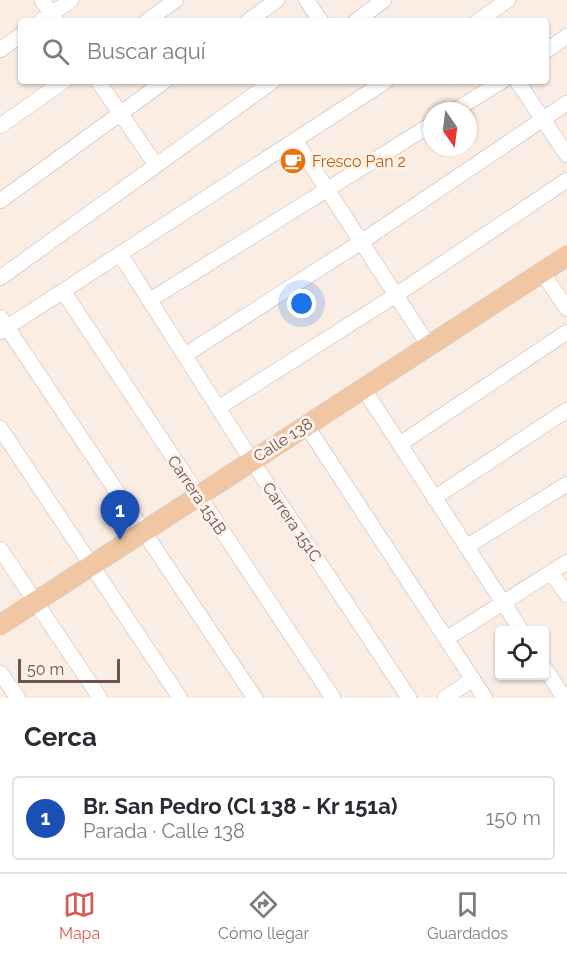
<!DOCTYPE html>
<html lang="es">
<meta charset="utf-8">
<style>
body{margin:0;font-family:Raleway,sans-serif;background:#f2f2f3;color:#2b2b33}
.controls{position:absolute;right:18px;bottom:18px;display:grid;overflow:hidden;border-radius:6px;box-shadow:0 2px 4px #0004}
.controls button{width:54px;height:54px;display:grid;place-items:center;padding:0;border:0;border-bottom:2px solid #e1e1e2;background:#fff;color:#2b2b33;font:30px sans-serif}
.compass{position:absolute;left:423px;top:102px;width:54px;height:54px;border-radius:50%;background:#fff;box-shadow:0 2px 4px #0004;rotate:166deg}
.scale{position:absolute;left:18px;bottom:15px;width:102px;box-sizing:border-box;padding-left:6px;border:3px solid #6f534c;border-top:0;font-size:16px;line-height:21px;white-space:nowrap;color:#6f534c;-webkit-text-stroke:4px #fdf2ea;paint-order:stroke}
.you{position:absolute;left:302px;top:304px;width:21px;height:21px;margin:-15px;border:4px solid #fff;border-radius:50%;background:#1a73e8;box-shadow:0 0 0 9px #1a73e833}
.badge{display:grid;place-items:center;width:39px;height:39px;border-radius:50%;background:#d75b56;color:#fff;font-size:20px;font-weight:700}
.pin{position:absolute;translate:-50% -50px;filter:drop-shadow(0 2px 3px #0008)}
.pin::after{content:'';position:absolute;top:32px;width:21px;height:18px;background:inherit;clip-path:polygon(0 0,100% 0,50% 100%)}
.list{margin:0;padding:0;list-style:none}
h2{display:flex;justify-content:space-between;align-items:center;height:78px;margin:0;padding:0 24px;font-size:26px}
h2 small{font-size:20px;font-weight:400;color:#7c7c81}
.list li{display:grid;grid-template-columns:39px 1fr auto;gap:18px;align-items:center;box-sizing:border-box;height:84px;margin:0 12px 12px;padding:0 12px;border:2px solid #e1e1e2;border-radius:6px}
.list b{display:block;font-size:22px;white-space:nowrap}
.list p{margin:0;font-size:20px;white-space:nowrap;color:#7c7c81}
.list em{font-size:20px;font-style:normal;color:#7c7c81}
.icon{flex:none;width:33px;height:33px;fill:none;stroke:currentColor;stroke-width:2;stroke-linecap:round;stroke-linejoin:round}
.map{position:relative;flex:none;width:567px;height:698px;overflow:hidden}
.search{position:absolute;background:#fff;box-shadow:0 2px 4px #0004;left:18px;right:18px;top:18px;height:66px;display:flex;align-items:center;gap:15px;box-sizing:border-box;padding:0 21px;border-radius:6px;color:#7c7c81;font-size:22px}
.sheet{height:174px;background:#fff}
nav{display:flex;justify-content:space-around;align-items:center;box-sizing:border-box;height:84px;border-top:2px solid #e1e1e2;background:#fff;font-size:16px;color:#7c7c81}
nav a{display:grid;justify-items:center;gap:3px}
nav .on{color:#d75b56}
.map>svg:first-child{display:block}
</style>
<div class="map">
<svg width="567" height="698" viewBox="0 0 567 698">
<rect width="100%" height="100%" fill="#f9ede4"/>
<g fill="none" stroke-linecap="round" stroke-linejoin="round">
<defs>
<path id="minor" d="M42,0L56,21
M306,0L321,21
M41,21L71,0
M147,21L176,0
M248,21L277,0
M356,21L384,0
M478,21L508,0
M0,50L21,35
M546,51L567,36
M98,81L156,165
M517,81L567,155
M454,111L502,81
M0,126L64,81
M295,140L429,346
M0,201L165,81
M120,254L252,461L409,698
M542,272L567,309
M0,278L273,81
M63,291L333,698
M150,300L432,124
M0,317L255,698
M0,332L386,81
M185,355L361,242L567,103
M363,388L521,630
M218,408L396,295L567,180
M306,425L485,698
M0,428L180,698
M400,444L567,332
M434,498L567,410
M466,547L567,484
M0,549L100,698
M551,572L567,595
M446,639L567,562
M544,667L564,698
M0,673L18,698
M445,698L473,679"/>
<path id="major" d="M0,625L567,256"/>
</defs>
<use href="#minor" stroke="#c9b4ac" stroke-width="16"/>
<use href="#major" stroke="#d4cbc9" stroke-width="21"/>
<use href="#minor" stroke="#fff" stroke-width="15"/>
<use href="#major" stroke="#f1c6a3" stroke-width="20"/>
</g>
<defs>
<symbol id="cafe-disc" viewBox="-11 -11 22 22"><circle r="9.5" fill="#e8710a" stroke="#fdf2ea"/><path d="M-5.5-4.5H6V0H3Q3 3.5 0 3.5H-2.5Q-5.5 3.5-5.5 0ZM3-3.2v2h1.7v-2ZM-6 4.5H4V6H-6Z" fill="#fff"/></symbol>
</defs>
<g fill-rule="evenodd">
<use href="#cafe-disc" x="278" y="146" width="30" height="30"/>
</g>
<g text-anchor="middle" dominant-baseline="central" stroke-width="6" stroke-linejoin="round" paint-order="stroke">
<g font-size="16" fill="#c56008" stroke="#fdf2ea" text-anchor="start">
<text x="312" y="161">Fresco Pan 2</text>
</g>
<g font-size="16" fill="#6f534c" stroke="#fdf2ea">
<text transform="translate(283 440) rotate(-33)">Calle 138</text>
<text transform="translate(197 495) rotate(56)">Carrera 151B</text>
<text transform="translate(292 522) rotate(56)">Carrera 151C</text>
</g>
</g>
</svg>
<div class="controls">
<button><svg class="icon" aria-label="locate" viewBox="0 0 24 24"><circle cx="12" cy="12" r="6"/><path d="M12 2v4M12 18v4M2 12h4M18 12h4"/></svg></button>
</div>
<svg class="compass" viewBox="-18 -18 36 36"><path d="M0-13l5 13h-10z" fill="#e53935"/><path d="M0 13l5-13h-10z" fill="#7c7c81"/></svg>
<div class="scale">50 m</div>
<div class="you"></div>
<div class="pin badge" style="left:120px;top:540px;background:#1a4fb4">1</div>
<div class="search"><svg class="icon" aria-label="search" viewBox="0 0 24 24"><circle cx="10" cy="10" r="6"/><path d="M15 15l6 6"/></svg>Buscar aquí</div>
</div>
<section class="sheet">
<h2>Cerca<small></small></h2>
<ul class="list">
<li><span class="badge" style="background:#1a4fb4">1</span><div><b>Br. San Pedro (Cl 138 - Kr 151a)</b><p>Parada · Calle 138</p></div><em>150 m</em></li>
</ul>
</section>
<nav>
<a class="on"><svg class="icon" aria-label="map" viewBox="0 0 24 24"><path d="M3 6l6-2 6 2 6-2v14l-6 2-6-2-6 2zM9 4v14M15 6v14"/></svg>Mapa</a>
<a><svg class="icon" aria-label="directions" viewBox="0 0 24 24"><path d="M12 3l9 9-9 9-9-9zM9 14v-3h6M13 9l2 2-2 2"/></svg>Cómo llegar</a>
<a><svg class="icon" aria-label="saved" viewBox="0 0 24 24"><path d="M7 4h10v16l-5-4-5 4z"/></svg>Guardados</a>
</nav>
